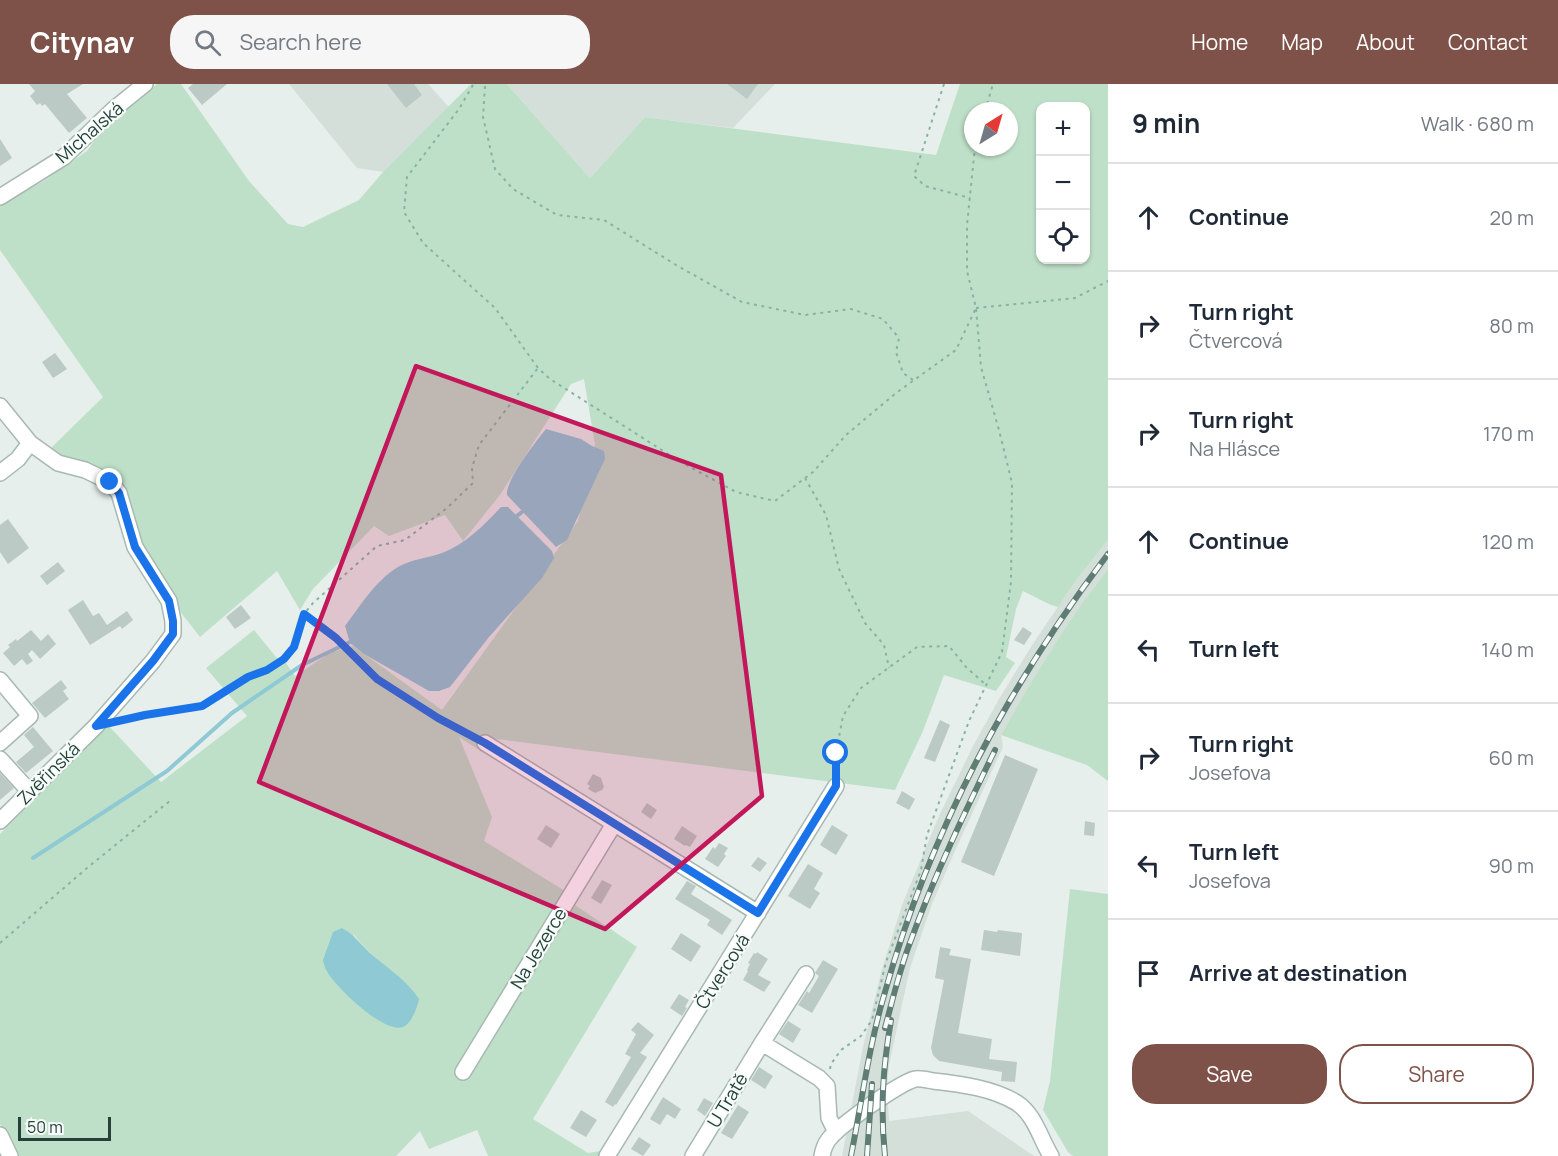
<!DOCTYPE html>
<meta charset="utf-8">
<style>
body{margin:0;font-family:Manrope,sans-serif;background:#f6f6f7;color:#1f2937}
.controls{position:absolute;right:18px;top:18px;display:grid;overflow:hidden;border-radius:12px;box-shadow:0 2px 4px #0004}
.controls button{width:54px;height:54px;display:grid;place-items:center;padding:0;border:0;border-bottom:2px solid #e0e1e3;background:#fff;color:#1f2937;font:30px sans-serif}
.compass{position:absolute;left:964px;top:18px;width:54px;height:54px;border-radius:50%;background:#fff;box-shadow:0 2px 4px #0004;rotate:37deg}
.scale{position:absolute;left:18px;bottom:15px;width:93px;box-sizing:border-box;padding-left:6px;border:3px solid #24423a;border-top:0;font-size:16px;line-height:21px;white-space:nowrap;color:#24423a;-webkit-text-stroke:4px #f7fbf9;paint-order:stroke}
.stop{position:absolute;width:18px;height:18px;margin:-14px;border:4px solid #1a73e8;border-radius:50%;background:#fff}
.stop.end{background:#1a73e8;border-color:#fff;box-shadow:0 2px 6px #0008}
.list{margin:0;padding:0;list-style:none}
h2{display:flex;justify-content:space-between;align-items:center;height:78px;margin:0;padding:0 24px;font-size:26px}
h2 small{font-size:20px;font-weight:400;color:#747a83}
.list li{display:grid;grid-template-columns:39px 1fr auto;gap:18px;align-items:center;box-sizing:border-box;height:108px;padding:0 24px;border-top:2px solid #e0e1e3}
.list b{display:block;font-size:22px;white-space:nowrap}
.list p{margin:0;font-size:20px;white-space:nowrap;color:#747a83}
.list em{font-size:20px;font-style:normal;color:#747a83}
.actions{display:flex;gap:12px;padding:18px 24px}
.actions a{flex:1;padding:14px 0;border:2px solid #7f5249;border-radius:24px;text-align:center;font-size:21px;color:#7f5249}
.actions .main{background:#7f5249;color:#fff}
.icon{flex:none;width:33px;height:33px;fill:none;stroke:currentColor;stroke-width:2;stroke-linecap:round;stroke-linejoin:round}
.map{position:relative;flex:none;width:1108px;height:1072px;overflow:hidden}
header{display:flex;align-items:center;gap:36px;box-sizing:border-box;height:84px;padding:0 30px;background:#7f5249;color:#fff}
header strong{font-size:28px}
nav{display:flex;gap:33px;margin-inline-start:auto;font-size:21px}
.search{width:420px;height:54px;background:#f6f6f7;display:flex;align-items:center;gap:15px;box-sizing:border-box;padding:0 21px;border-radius:24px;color:#747a83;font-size:22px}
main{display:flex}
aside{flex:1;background:#fff}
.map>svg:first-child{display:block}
</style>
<header>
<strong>Citynav</strong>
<div class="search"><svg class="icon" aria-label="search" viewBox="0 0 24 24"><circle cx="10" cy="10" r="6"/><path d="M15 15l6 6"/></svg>Search here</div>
<nav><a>Home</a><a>Map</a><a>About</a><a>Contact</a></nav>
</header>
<main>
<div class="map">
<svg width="1108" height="1072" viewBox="0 0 1108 1072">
<rect width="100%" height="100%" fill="#e6efeb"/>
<path fill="#d4dfda" d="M289,0H428L449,23L383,88L357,84Z
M507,0H775L733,44L645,33L590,94Z
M1108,456V485L1092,506L1050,568L1001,651L1003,663L954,769L932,820L910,884L889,981L887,1004L889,1037L968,1027L1034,1072H842L863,963L882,885L902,821L939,732L973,662L999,615L1034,558L1077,495Z"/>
<path fill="#bfe0c8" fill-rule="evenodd" d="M157,0H181L249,97L288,140L303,143L359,116L383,88L471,0H507L590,94L645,33L936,71L960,0H1108V456L1077,495L1058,523L1051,521L1023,507L1016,525L1006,573L1015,579L996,607L944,591L923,647L895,706L489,654L485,659L482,668L459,653L492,733L484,757L565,807L575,821L637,863L533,1035L588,1069L601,1067L608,1072H488L477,1046L429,1065L420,1047L396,1072H16L9,1054L0,1040V750L108,641L161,698L247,632L206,584L254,546L276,573L286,579L295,592L330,569L353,562L442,626L578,437L595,361L584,295L571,300L500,411L463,457L445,431L389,452L374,442L313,505L300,526L277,487L200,553L182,530L139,464L120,402L66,374L51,364L103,313L0,166V121L44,97L87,67L105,41ZM1040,22H1086V176H1040ZM973,27H1009V63H973ZM353,850L367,866L387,884L367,929Z
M1108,485V697L1087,681L1001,651C1033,594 1067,537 1108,485Z
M1070,805L1108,810V1072H1073L1068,1068L1043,1026L1050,997Z"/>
<path fill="#8ec9d4" d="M546,345L581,355L592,362L604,367L605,375L567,456L556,463L507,411C505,397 536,357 546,345Z
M501,423H508L552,467L554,474L542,494L489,553L450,603L439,607H429L364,570L350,559L345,542C361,521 375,497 398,483C412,475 428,474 442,469C466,460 484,441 501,423Z
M342,844C355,851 359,859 370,869C387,884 407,896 419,915C417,924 412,939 403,943C384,950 337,904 328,889C325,885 324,880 323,876L333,848Z"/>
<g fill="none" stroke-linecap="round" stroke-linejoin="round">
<path stroke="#8ec9d4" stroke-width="4" d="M513,435L522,428
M33,774L167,687L232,629L302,581L352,557"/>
</g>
<path fill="#bbcac4" d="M29,0H83L67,10L87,34L69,49L45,20L42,22L40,19L37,21L30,12L35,7Z
M193,0H227L202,21L188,4Z
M387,0H414L422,11L406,24Z
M727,0H758L747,15Z
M0,55L12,74L0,82Z
M55,269L67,285L53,294L42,278Z
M8,435L29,464L8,480L0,468V441Z
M58,478L65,487L47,501L40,492Z
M83,516L93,532L99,529L107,541L127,527L133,536L122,545L120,542L90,561L68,526Z
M241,521L251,534L235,545L226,533Z
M1023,543L1032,549L1024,561L1014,556Z
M31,546L41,557L48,550L56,560L40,575L32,566L28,570L33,577L27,581L22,575L14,582L3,569L10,563L8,561L16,555L17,557Z
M61,596L67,604L63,607L69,615L45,634L32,619Z
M940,636L950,641L935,678L924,674Z
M33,643L53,667L26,689L16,678L34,663L24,651Z
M1005,671L1038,685L994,792L961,778Z
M0,689L14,704L0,716Z
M593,690L601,694L604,703L602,706L595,709L588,705L590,702L587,700Z
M902,707L915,715L909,726L896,719Z
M647,719L657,726L651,735L641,728Z
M1085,737L1095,739L1094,752L1084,751Z
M546,741L560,750L551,764L537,755Z
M832,741L848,751L836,771L820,761Z
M682,742L697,752L690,763L686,761L685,762L674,755Z
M719,759L728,764L724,770L726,772L718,783L705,775L713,763L715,765Z
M758,773L767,779L760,788L751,782Z
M808,780L823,789L814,805L820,809L810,825L788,812Z
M602,796L612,801L601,820L591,814Z
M687,797L696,802L691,810L732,836L722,851L707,841L710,836L675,815Z
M984,846L997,848L998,846L1022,849L1020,872L981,866Z
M681,849L701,862L691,878L671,865Z
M940,863L951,865L949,871L971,875L958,949L992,955L989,975L1017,978L1015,998L1001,997L1002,988L939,977L933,971L931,964L944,896L935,894Z
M757,868L768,875L758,891L771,898L764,908L743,896L748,887L747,886L750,880L748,879L754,869L756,870Z
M823,876L838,885L812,929L798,921L807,907L809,909L819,892L815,889Z
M679,910L689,916L685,923L687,924L682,932L670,924Z
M788,937L801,945L793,959L779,950Z
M638,938L654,951L640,969L647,973L616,1021L615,1020L613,1023L605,1018L631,973L625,970L636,950L631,946Z
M759,983L773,992L765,1005L751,996Z
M663,1013L681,1025L675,1035L667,1030L660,1041L650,1035Z
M704,1014L713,1019L705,1032L697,1026Z
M738,1021L749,1028L732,1055L721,1049Z
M581,1026L597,1036L586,1053L570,1044Z
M639,1053L651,1061L643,1072L631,1065Z"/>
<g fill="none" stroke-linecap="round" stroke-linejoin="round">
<defs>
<path id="street" d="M0,113L64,73L114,25L145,0
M0,322L30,359L58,379L85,386L110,398L119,409L135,463L169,517L173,537V550L153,577L96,642L0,737
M0,389L18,375L30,359
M0,596L30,632L0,659
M485,659L758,829
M0,675L30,708
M762,959L819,994L827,1002L829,1034L836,1048
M463,988L614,740
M0,1051L10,1072
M607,1072L836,702
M693,1072L762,959L806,890
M822,1072C823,1066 825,1060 829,1055C840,1041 898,1000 915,995C920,994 928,996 933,997C960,1000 993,1004 1017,1019C1035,1031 1040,1054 1051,1072"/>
</defs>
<use href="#street" stroke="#a8b8b2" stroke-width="18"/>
<path stroke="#86b3a5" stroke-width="2" stroke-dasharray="3 4.5" stroke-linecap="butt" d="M944,0L914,92L925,102L970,114
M473,1L459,25L407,93L404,128L423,159L495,224L538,284L550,295L679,377L736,408L775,417L813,388L846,351L896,309L956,266L976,224
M485,2L483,33L495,85L513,105L557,131L604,136L676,181L742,218L805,231L851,225L883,235L899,254L896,268L903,289L913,296
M985,27L993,0
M976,224L1075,214L1108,197
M805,394L826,431L839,485L865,539L884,561L889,584
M304,530L336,554L377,595L438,634L474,653
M120,636L145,631L202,622L247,593L267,586L284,575L294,563L304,530L313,519L377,462L405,456L447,424L473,399L472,384L479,361L538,284
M836,689V669L843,632L861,604L917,563L949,562L966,583L986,601
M0,859L87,784L171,716
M830,985L831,980L841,966L861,952L872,936L886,878L921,786L927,751L969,637L1002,568L1011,498L1012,399L999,346L981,283L976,224L967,187V141L975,63"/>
<use href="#street" stroke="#fff" stroke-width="15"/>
<defs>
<path id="rail" d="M885,944C893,914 900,884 911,856C935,790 965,728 995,666
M851,1072C862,1017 869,961 885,908C930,748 1008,602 1108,470
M867,1072L872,1000
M885,1072C880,1023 883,984 891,936"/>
</defs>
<use href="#rail" stroke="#5f7d75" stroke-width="6"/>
<use href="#rail" stroke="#f7fbf9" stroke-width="4" stroke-dasharray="11" stroke-linecap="butt"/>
</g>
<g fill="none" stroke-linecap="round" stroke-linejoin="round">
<path stroke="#1a73e8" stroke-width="8" d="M110,398L119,409L135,463L169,517L173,537V550L153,577L96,642L145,631L202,622L248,593L267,586L284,575L294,563L304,530L336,554L377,595L438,634L485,659L758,829L836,702V669"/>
</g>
<path fill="#c2185b" fill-opacity="0.2" stroke="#c2185b" stroke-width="4.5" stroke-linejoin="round" d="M416,282L721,391L762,712L605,845L259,698Z"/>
<g text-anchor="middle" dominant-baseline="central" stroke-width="4.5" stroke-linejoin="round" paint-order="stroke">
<g font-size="18" fill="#24423a" stroke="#f7fbf9">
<text transform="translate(89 48) rotate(-41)">Michalská</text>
<text transform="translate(48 689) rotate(-45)">Zvěřinská</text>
<text transform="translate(538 864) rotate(-59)">Na Jezerce</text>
<text transform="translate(722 887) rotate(-58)">Čtvercová</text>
<text transform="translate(727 1016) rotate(-59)">U Tratě</text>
</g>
</g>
</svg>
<div class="controls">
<button>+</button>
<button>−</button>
<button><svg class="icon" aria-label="locate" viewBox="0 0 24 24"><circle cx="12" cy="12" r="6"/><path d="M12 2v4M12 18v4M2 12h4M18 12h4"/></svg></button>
</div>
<svg class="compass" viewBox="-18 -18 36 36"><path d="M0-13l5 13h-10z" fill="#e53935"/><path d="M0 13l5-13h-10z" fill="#747a83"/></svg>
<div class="scale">50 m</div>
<div class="stop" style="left:836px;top:669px"></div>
<div class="stop end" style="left:110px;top:398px"></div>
</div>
<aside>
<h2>9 min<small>Walk · 680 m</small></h2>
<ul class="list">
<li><svg class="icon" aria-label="ahead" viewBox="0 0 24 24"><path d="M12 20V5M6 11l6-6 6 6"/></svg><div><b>Continue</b></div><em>20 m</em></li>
<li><svg class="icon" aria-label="right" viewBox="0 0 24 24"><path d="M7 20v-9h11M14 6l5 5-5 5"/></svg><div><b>Turn right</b><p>Čtvercová</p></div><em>80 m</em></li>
<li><svg class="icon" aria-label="right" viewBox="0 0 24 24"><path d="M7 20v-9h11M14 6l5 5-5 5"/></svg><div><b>Turn right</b><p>Na Hlásce</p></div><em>170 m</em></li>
<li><svg class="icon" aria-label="ahead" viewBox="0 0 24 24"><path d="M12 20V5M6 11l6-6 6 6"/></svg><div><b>Continue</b></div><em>120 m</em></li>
<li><svg class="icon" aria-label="left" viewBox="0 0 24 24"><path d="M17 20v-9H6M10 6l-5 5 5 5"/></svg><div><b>Turn left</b></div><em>140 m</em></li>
<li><svg class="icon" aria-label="right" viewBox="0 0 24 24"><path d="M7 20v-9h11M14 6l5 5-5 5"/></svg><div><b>Turn right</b><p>Josefova</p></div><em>60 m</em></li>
<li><svg class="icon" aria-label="left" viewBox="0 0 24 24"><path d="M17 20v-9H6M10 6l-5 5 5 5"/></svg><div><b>Turn left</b><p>Josefova</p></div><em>90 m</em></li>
<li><svg class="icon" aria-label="arrive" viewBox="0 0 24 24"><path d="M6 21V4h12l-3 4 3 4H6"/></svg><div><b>Arrive at destination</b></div></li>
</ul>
<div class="actions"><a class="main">Save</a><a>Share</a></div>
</aside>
</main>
